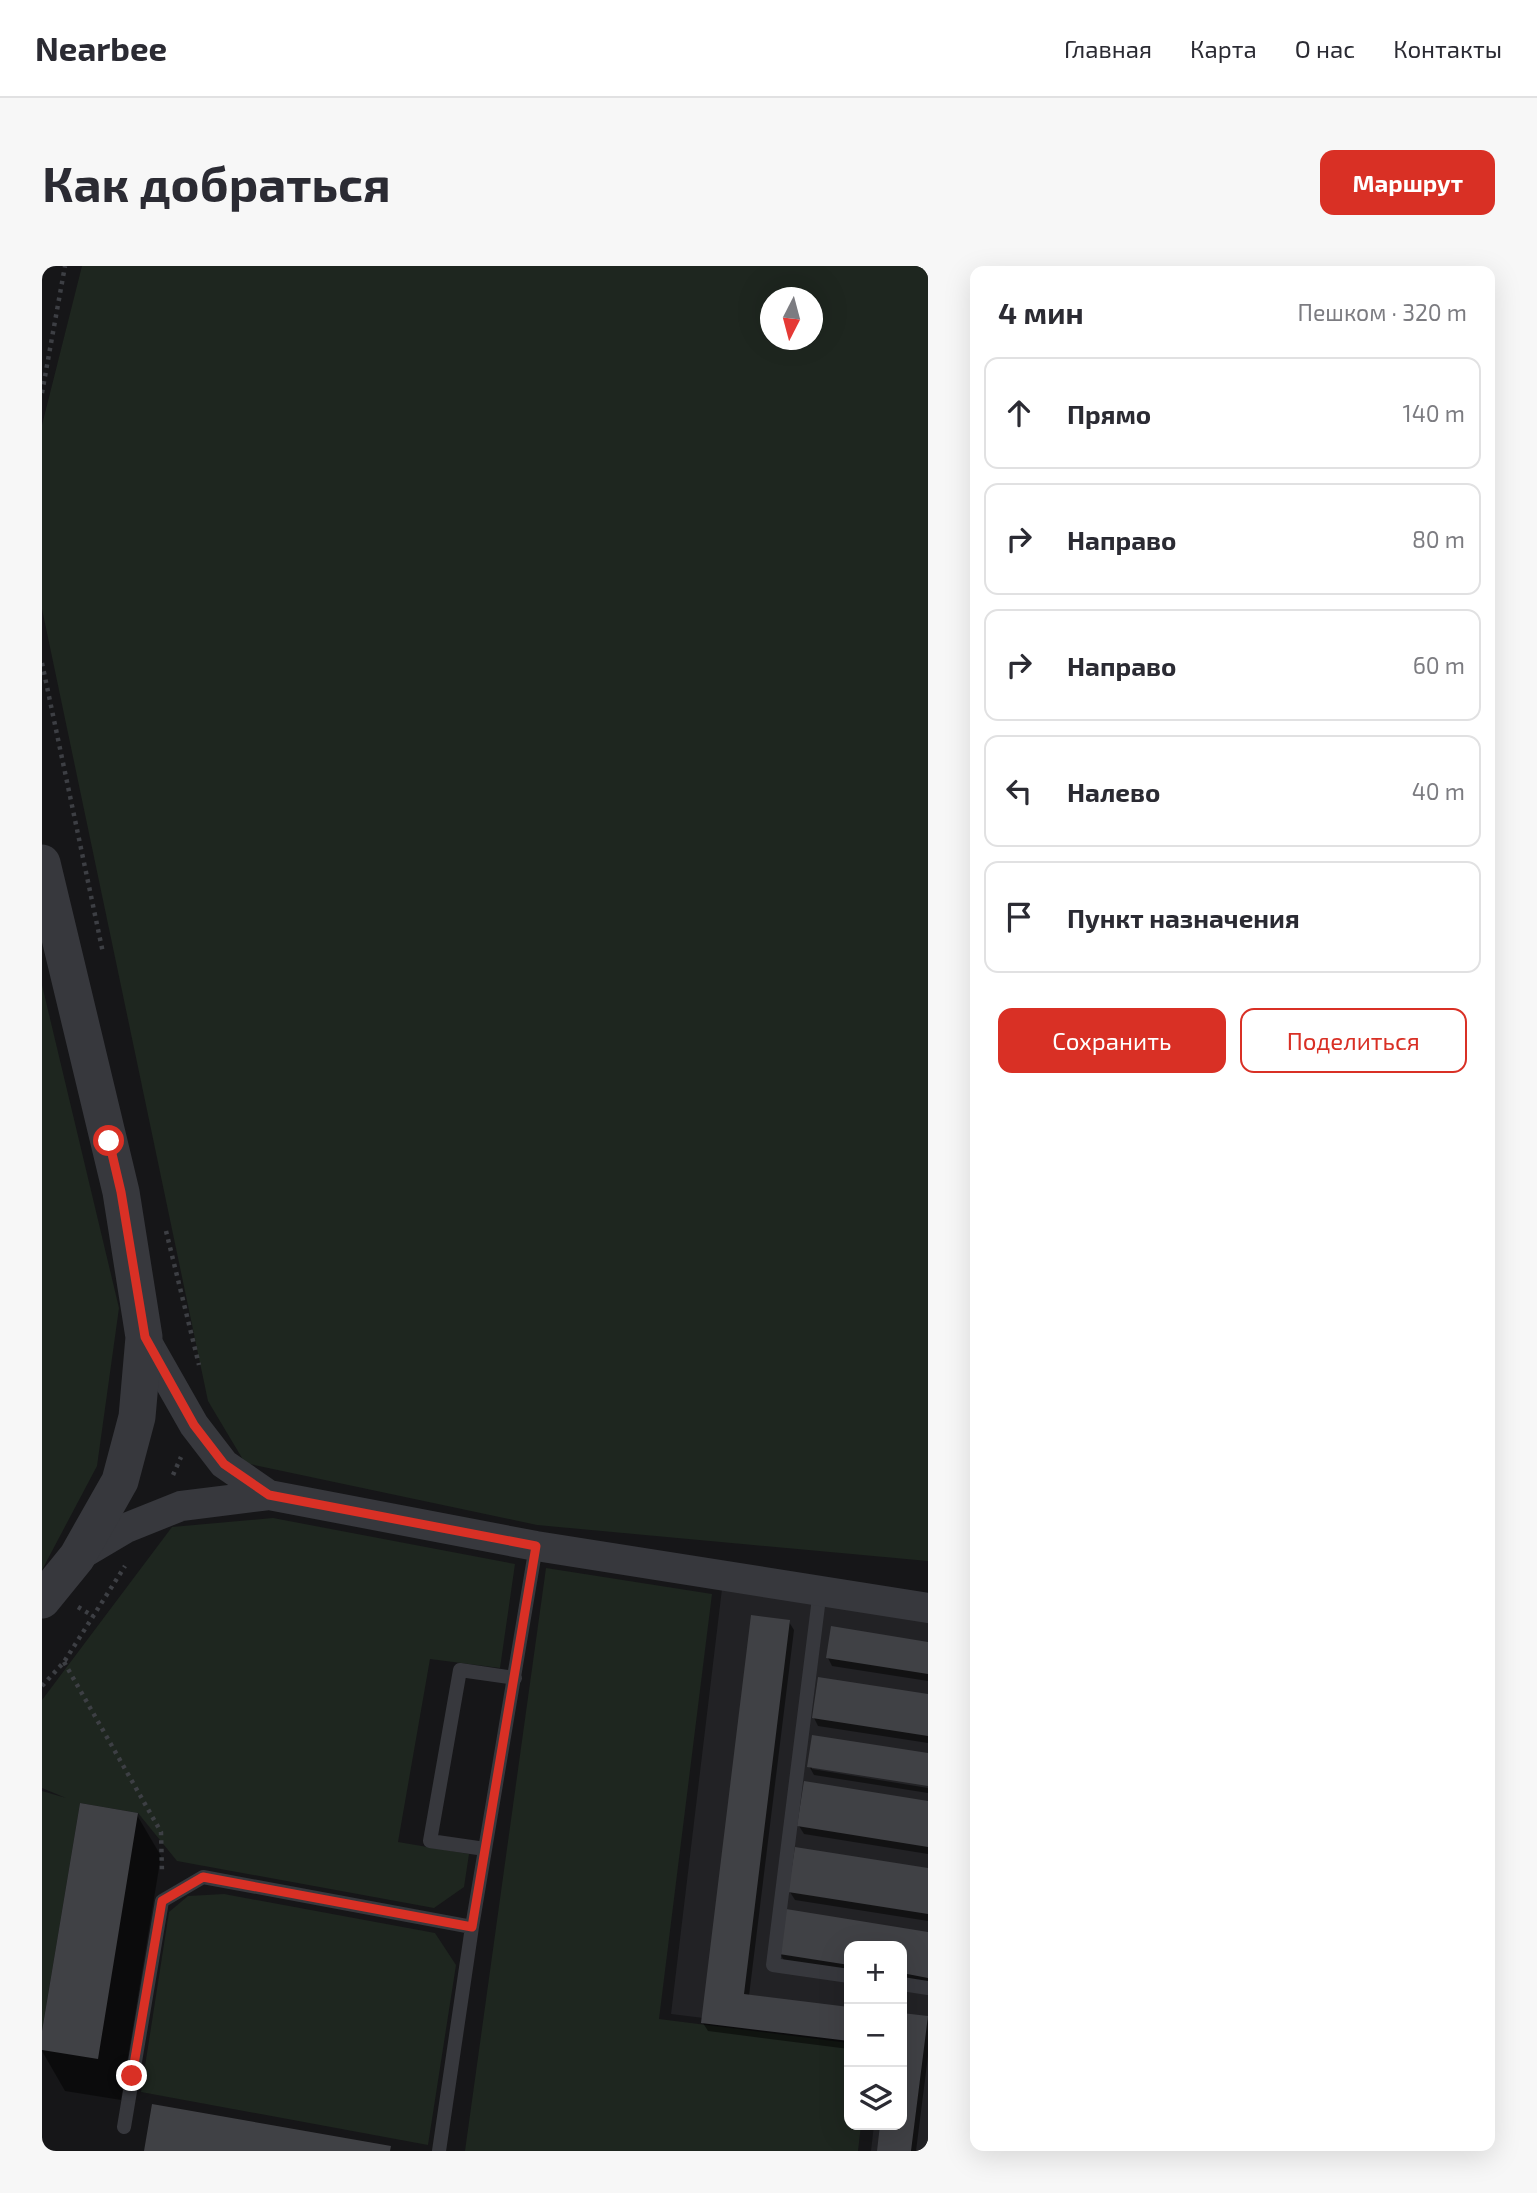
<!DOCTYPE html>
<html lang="ru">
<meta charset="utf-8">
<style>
body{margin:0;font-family:"Exo 2",sans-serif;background:#f7f7f7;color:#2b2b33}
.controls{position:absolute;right:21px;bottom:21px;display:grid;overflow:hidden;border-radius:14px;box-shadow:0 7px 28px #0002}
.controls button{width:63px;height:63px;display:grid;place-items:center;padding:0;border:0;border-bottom:2px solid #e1e1e2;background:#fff;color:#2b2b33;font:35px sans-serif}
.compass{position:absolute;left:718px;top:21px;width:63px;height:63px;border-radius:50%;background:#fff;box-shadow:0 7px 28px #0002;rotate:186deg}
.stop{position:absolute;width:21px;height:21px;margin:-16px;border:5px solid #d93025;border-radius:50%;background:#fff}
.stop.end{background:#d93025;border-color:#fff;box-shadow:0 2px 7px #0008}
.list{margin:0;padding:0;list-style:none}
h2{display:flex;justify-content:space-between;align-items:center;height:91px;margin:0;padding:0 28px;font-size:30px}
h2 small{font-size:23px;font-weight:400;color:#7c7c81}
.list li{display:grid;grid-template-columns:46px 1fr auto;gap:21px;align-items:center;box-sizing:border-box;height:112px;margin:0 14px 14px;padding:0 14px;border:2px solid #e1e1e2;border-radius:14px}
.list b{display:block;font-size:26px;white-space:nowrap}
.list em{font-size:23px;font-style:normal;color:#7c7c81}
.actions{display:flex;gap:14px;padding:21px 28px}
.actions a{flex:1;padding:16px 0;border:2px solid #d93025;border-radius:14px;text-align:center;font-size:24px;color:#d93025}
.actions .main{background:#d93025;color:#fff}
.icon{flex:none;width:38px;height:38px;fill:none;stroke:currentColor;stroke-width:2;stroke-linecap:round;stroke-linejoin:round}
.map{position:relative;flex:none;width:886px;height:1885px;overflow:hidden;border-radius:14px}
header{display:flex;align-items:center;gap:42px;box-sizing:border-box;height:98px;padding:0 35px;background:#fff;border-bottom:2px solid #e1e1e2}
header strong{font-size:33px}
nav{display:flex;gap:38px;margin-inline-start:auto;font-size:24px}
.intro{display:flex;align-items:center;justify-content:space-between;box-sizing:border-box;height:168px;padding:0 42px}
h1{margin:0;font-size:49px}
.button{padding:18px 32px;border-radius:14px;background:#d93025;color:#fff;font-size:24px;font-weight:700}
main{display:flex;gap:42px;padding:0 42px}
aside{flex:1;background:#fff;border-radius:14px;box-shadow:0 7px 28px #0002}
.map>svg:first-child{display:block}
</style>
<header>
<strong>Nearbee</strong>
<nav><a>Главная</a><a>Карта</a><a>О нас</a><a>Контакты</a></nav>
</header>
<div class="intro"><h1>Как добраться</h1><a class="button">Маршрут</a></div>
<main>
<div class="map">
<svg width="886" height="1885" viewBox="0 0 886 1885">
<rect width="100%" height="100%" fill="#161618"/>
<path fill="#222225" d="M682,1306L886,1333V1885H829L832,1859H860V1680H807V1770L629,1748Z"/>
<path fill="#1e261f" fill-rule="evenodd" d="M40,0H886V1295L495,1259L203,1197L166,1135L0,343V159ZM729,32H771V74H729Z
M0,719L77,1042L55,1200L0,1304Z
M231,1252L473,1298L458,1402L388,1393L356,1576L427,1588L422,1621L392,1642L135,1595L96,1547L38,1537L0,1765V1525L24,1532L0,1522V1434L130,1261Z
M504,1302L670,1328L617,1753L807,1777V1859H819L816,1885H423Z
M182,1628L393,1667L414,1699L386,1879L99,1826L127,1646L146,1630Z"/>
<path fill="#0007" d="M747,1356L752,1364L707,1730L807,1743V1783L666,1765L661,1757Z
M790,1362L886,1378V1415L790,1400L786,1392Z
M778,1413L886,1430V1477L776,1460L772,1452Z
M772,1471L886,1489V1518L770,1500V1503L886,1522V1527L772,1509L767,1500Z
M763,1517L886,1537V1588L762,1568L757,1560Z
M95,1549L119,1590L79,1834L23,1825L0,1785V1776Z
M754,1583L886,1604V1655L753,1634L748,1626Z
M745,1645L886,1668V1719L860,1714V1680H807V1706L743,1696L738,1688Z
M860,1749L886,1754V1790L874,1885H837L840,1859H860Z"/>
<path fill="#404145" d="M709,1349L748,1354L702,1728L807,1741V1775L659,1757Z
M789,1360L886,1376V1408L784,1392Z
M776,1411L886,1428V1470L770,1452Z
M770,1469L886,1487V1520L765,1501Z
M762,1515L886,1535V1581L755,1560Z
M38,1537L96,1547L56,1793L0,1784V1765Z
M753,1581L886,1602V1648L746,1626Z
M744,1643L886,1666V1712L860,1707V1680H807V1699L737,1688Z
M860,1747L886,1750L869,1885H835L838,1859H860Z
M110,1838L349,1880L348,1885H102Z"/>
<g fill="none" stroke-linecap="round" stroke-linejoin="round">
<path stroke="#3d3f44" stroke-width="4.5" stroke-dasharray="3.5 5" stroke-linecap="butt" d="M0,127L23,0
M0,397L61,687
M124,965L157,1099
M131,1209L139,1191
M36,1341L51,1350
M22,1396L119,1566L120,1607
M0,1420L22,1396L83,1300"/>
<path stroke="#37383d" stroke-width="14" d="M778,1324L731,1699L807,1710
M443,1583L388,1575L418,1404L473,1412
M860,1718L886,1722
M82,1861L120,1635L161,1611L430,1661
M397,1885L430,1661L494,1280"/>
<path stroke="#37383d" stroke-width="30" d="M102,1071L152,1159L182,1198L227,1229
M35,1291L84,1262L139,1240L227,1229L494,1280L886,1342"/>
<path stroke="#37383d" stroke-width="37" d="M0,597L79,926L102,1071L95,1151L78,1215L35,1291L0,1334"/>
</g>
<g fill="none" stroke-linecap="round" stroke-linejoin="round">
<path stroke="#d93025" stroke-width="9" d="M67,875L79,926L103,1071L152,1159L182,1198L227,1229L494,1280L430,1661L161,1611L120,1635L90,1810"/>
</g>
</svg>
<div class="controls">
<button>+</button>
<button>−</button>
<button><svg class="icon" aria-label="layers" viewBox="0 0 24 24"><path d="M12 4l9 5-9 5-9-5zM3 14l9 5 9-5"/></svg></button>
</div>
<svg class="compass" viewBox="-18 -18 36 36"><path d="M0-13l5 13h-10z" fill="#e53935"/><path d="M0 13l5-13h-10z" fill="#7c7c81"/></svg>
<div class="stop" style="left:67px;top:875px"></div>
<div class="stop end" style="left:90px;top:1810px"></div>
</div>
<aside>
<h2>4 мин<small>Пешком · 320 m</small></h2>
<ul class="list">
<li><svg class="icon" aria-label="ahead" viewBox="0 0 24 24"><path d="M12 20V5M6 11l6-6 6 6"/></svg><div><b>Прямо</b></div><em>140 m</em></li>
<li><svg class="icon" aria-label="right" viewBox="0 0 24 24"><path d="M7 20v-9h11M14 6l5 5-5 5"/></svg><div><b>Направо</b></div><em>80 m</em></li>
<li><svg class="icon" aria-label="right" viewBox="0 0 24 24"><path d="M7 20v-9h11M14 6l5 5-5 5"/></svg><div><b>Направо</b></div><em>60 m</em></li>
<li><svg class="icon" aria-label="left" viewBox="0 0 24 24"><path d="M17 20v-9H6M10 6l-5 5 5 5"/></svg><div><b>Налево</b></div><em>40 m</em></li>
<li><svg class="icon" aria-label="arrive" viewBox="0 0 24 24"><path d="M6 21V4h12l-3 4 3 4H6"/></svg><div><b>Пункт назначения</b></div></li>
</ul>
<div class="actions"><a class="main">Сохранить</a><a>Поделиться</a></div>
</aside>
</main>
